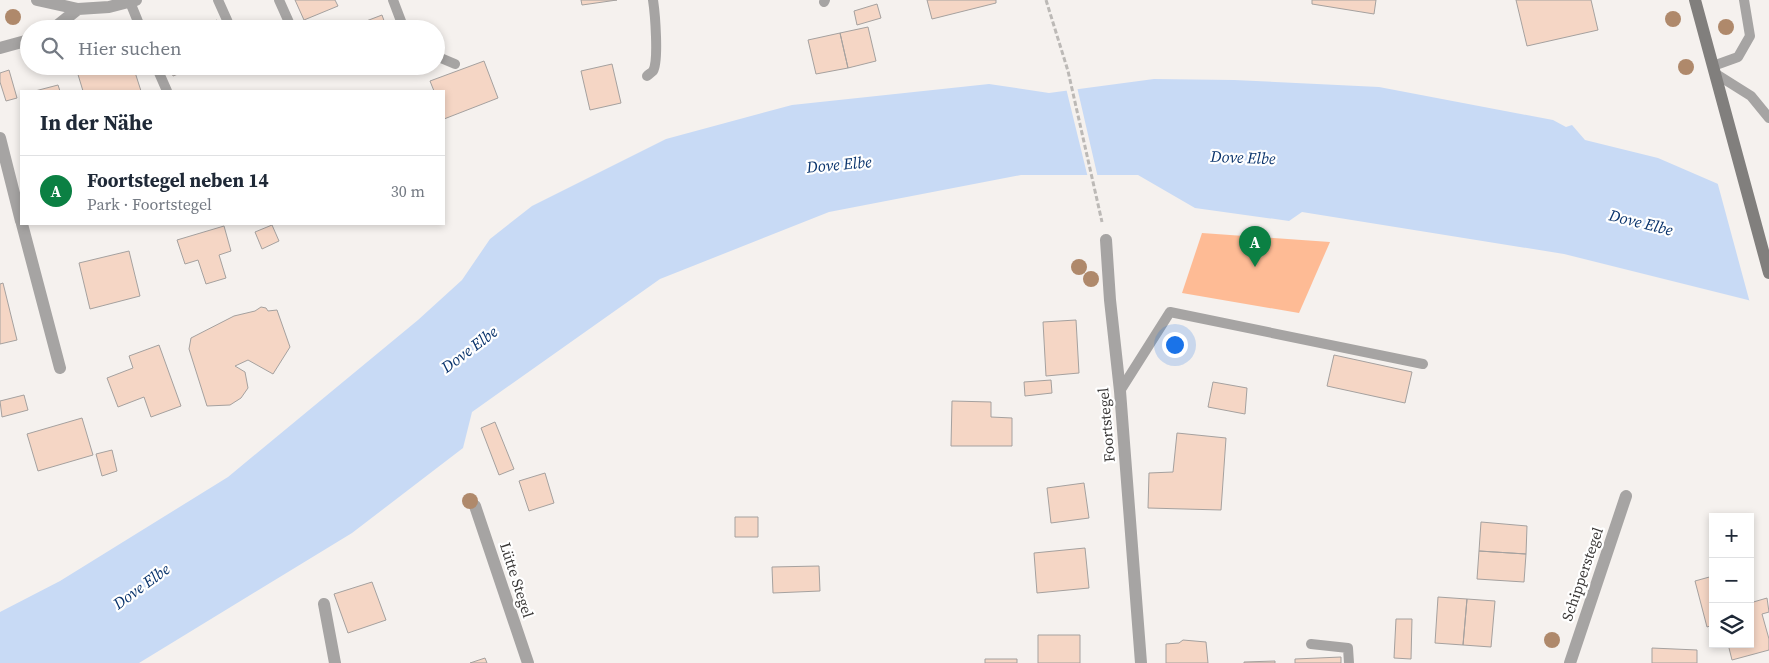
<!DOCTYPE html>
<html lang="de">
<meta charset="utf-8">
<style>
body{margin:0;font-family:"Source Serif 4",serif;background:#f2f2f3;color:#1f2937}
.controls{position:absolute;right:15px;bottom:15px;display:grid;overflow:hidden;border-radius:0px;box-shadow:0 2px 8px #0003}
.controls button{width:45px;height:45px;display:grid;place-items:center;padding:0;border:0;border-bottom:1px solid #e0e1e3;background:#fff;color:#1f2937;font:25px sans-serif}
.you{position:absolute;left:1174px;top:344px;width:18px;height:18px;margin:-12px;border:4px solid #fff;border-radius:50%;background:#1a73e8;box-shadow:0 0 0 8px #1a73e833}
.badge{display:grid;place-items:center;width:32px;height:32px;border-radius:50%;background:#0b8043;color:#fff;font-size:16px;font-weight:700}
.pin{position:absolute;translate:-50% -41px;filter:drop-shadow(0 1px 2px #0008)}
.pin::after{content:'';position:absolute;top:26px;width:18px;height:15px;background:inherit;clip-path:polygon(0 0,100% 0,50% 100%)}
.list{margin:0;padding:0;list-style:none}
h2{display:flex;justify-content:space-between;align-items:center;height:65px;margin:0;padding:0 20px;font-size:21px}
h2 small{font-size:16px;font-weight:400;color:#747a83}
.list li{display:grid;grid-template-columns:32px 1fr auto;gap:15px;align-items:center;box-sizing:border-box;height:70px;padding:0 20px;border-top:1px solid #e0e1e3}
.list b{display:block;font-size:19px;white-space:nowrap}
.list p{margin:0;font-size:16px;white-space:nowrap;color:#747a83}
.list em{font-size:16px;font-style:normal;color:#747a83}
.icon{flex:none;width:28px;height:28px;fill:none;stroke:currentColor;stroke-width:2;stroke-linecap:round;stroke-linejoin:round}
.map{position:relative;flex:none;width:1769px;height:663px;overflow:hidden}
.search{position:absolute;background:#fff;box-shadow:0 2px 8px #0003;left:20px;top:20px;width:425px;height:55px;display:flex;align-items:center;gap:12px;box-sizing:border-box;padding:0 18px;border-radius:28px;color:#747a83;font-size:19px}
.panel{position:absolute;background:#fff;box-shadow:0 2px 8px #0003;left:20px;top:90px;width:425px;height:135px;border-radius:0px}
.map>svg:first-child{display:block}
</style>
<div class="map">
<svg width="1769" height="663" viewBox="0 0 1769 663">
<rect width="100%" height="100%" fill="#f5f1ee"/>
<path fill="#febb95" d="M1202,233L1330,242L1299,313L1182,293Z"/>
<path fill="#c8daf5" d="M1154,79L1234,80L1379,87L1553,120L1566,127L1572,125L1585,140L1658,158L1769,206V308L1748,300L1564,254L1302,212L1289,221L1195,208L1138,175H1021L829,212L660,279L472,412L463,448L352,533L139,663H0V612L60,581L228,477L418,320L462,280L490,239L532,206L666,139L792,105L989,84L1049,93Z"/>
<path fill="#f5f1ee" d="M1077,87L1098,178H1088L1066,88Z
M1717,181L1769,203V310L1750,303Z"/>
<path fill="#f5d6c5" stroke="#a5a19f" d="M295,0H335L338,6L304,20Z
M581,0H617L582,5Z
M927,0H996V3L932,19Z
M1312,0H1376L1374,14L1312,4Z
M1516,0H1591L1598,30L1527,46Z
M877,4L881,18L857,25L854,11Z
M382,15L387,29H363L361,23Z
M217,20L220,29H193Z
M868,27L876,61L848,68L840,33Z
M840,33L848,68L816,74L808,40Z
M484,61L498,98L444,119V91H434L430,81Z
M612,64L621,103L590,110L581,71Z
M83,66H133L141,91H83L76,68Z
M170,66H198L173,76Z
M9,70L17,98L6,101L0,82V73Z
M58,85L60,91H35Z
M272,225L279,241L262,249L255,232Z
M224,226L231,251L219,255L226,278L206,284L198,260L185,264L177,240Z
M129,251L140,296L90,309L79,263Z
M3,283L17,340L0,344V284Z
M261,307L266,308L268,311L277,310L290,347L273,374L248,360L235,366L245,372L248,388L241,398L230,405L207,406L189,349L191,338L234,316L255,311Z
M1076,320L1079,373L1046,376L1043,322Z
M159,345L181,406L151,417L144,397L118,407L107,378L133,368L129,356Z
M1334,355L1412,372L1405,403L1327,386Z
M1051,380L1052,393L1025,396L1024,382Z
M1213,382L1247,388L1245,414L1208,407Z
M24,395L28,410L2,417L0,401Z
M952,401L991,402V417L1012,418V446H951Z
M82,418L93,455L38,471L27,434Z
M495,422L514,469L499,475L481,428Z
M1177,433L1226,438L1221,510L1148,508L1149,473L1173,472Z
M112,450L117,471L102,476L96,454Z
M545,473L554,503L529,511L519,481Z
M1084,483L1089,518L1051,523L1047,488Z
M735,517H758V537H735Z
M1481,522L1527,526L1526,554L1479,551Z
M1085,548L1089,588L1037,593L1034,553Z
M1479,551L1526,554L1524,582L1477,579Z
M819,566L820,591L773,593L772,567Z
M1713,576V625L1707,627L1695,581Z
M372,582L386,620L348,633L334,594Z
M1438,597L1467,599L1463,645L1435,643Z
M1767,598L1769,612L1762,614L1769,639V650L1732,660L1728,644H1750V603Z
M1467,599L1495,601L1491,647L1463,645Z
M1396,619H1412L1411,659L1394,658Z
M1038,635H1080V663H1038Z
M1183,640L1206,642L1208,663H1166V644L1179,643Z
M1652,648L1697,650V663H1652Z
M1341,657V663H1295V659Z
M485,658L487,663H470Z
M985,659H1017V663H985Z
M1275,661V663H1244V662Z"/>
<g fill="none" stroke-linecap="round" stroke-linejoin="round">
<path stroke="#bcb9b6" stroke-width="3" stroke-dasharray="5 2.5" stroke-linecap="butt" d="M1046,0L1068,71L1102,222"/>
<path stroke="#a6a4a3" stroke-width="10" d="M218,0L231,29
M279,0L292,29
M393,0L404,29
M130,2L141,29
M824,2L825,0
M436,56L455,64
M156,66L167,91
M1713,66L1738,57L1750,36L1744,0
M1716,74L1751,96L1769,118
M647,76C649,74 651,73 653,71C659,61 655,13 653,0
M1120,391L1170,312L1423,364
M1311,644L1348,648L1349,663"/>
<path stroke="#a6a4a3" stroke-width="12" d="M37,0L78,9L109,7L136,0
M53,29L78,9
M0,48L29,40
M0,138L21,221
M22,224L60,368
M1106,240L1110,300L1120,391L1141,663
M475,506L528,663
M324,604L335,663
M1570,663L1626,496"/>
<path stroke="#817f7d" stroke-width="12" d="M1695,0L1769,273"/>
</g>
<g fill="#af896b">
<circle cx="13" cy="17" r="8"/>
<circle cx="1673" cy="19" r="8"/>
<circle cx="1726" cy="27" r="8"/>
<circle cx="1686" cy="67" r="8"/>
<circle cx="1079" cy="267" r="8"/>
<circle cx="1091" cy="279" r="8"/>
<circle cx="470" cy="501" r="8"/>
<circle cx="1552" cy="640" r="8"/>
</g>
<g text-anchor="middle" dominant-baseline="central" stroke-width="4.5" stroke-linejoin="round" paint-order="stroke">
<g font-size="15" fill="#3a3837" stroke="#fff">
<text transform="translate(1106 425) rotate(-95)">Foortstegel</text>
<text transform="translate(1582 574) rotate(-71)">Schipperstegel</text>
<text transform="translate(517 580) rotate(72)">Lütte Stegel</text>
</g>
<g font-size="16" font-style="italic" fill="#09336c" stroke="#fff">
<text transform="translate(1243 157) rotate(2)">Dove Elbe</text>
<text transform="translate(839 164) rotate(-5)">Dove Elbe</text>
<text transform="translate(1641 222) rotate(14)">Dove Elbe</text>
<text transform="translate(469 349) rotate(-37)">Dove Elbe</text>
<text transform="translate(141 586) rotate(-36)">Dove Elbe</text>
</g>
</g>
</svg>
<div class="controls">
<button>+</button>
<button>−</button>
<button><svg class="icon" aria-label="layers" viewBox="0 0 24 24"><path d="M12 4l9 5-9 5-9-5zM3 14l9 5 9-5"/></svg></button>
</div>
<div class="you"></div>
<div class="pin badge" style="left:1255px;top:267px">A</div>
<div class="search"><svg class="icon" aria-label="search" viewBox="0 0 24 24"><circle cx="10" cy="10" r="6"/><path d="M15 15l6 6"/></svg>Hier suchen</div>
<section class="panel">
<h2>In der Nähe<small></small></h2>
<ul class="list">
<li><span class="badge">A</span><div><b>Foortstegel neben 14</b><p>Park · Foortstegel</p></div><em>30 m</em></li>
</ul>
</section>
</div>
